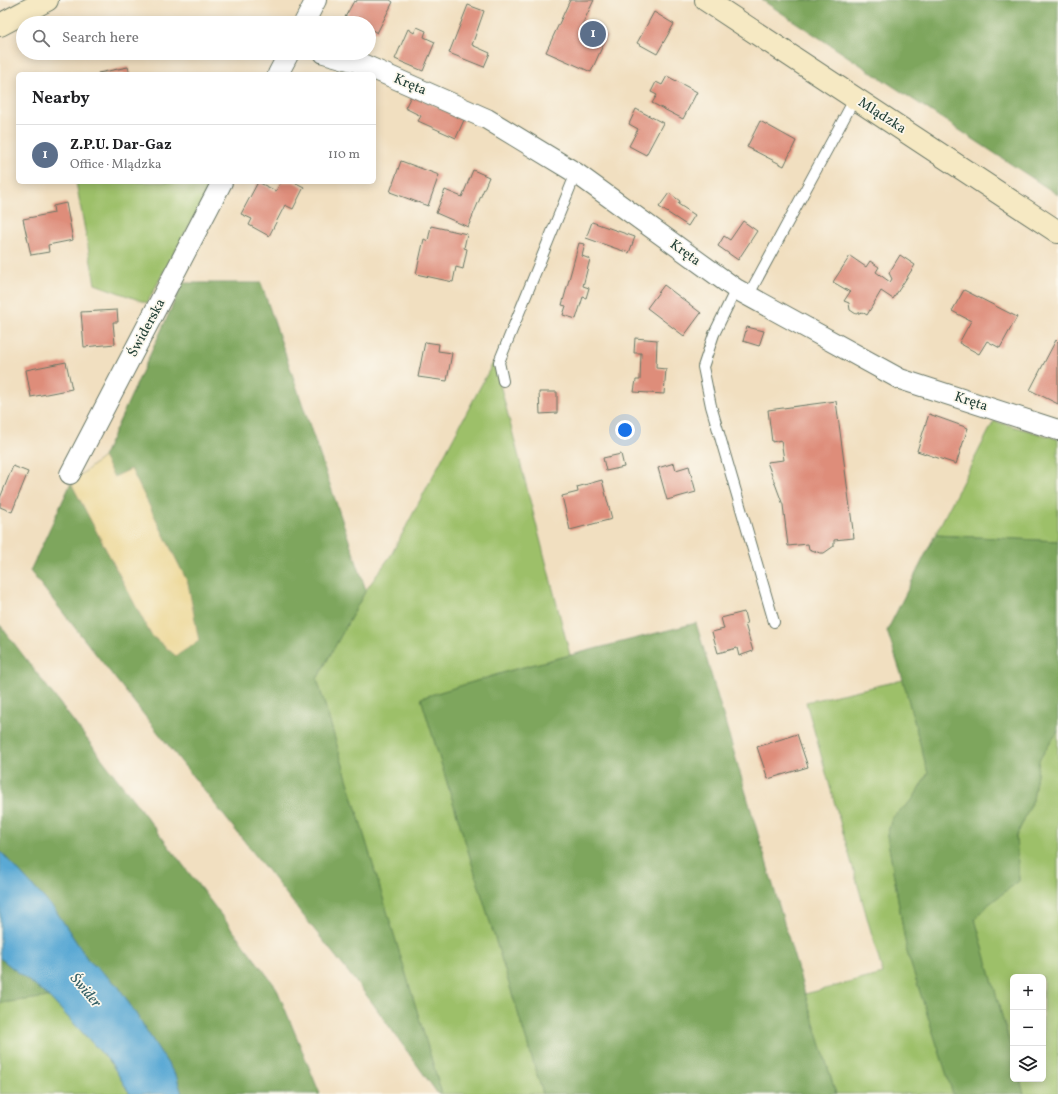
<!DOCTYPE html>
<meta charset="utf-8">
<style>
body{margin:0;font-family:Vollkorn,serif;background:#f2f2f2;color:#202124}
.controls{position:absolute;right:12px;bottom:12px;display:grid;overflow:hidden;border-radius:6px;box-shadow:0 2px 10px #0003}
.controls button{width:36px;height:36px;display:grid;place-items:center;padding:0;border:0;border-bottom:1px solid #e0e0e0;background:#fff;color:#202124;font:20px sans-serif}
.you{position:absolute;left:625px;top:430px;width:14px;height:14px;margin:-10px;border:3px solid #fff;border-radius:50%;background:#1a73e8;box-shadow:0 0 0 6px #1a73e833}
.badge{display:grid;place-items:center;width:26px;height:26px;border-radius:50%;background:#b5179e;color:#fff;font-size:13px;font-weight:700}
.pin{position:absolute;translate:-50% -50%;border:2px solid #fff;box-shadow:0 1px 4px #0006}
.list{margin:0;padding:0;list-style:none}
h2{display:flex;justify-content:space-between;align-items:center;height:52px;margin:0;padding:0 16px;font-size:17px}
h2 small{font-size:13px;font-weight:400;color:#757577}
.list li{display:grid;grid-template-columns:26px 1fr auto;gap:12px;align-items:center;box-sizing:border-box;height:60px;padding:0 16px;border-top:1px solid #e0e0e0}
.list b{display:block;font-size:15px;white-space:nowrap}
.list p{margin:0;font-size:13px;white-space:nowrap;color:#757577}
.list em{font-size:13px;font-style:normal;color:#757577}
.icon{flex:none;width:22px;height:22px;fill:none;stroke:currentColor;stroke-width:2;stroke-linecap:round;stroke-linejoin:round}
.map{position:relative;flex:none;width:1058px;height:1094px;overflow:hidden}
.search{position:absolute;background:#fff;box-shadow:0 2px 10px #0003;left:16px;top:16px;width:360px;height:44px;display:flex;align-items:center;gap:10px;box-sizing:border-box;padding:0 14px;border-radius:22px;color:#757577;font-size:15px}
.panel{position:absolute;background:#fff;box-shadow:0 2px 10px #0003;left:16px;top:72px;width:360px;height:112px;border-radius:6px}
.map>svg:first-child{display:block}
</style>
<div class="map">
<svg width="1058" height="1094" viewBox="0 0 1058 1094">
<rect width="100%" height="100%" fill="#fbf7ec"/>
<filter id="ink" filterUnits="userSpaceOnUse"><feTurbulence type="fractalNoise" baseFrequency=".025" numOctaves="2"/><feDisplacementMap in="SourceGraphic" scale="8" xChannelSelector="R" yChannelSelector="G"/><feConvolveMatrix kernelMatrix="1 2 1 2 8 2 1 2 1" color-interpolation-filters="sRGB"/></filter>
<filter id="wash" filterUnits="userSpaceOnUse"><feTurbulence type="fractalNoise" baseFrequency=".012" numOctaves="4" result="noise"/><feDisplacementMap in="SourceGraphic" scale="16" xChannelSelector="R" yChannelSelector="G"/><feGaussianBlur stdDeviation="0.9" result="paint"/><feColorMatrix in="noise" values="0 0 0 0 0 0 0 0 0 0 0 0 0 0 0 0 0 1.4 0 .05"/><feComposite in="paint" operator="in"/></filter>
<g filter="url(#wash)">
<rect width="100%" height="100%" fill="#f1dfc0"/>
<path fill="#9dc069" stroke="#5e7e4e" d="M76,182H213L147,303L95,284Z
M494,361L570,655L512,670L421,698L543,1094H442L317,679L366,590L391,555Z
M994,421L1058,439V541L935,535Z
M903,680L928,773L913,799L892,818L887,835L907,952L953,1094H836L805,994L883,974L806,702Z
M1058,731V1094H1024L1020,1079H1043V977H1013V1055L975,919L989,904L1019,881L1016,837L1033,800L1039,760Z
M49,997L111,1063L130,1094H0V1003Z"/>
<path fill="#7ea65d" stroke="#4e7248" d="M762,0H1058V195Z
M183,283H261L366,590L317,679L442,1094H438L371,1001L30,571L71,483L151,635L188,583L131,469L114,477L103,457Z
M935,535L1058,541V731L1039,760L1033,800L1016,837L1019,881L989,904L975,919L1013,1055V1079H1020L1024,1094H953L907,952L887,835L892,818L913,799L928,773L903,680L887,631Z
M696,623L805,994L836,1094H543L421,698L512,670Z
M0,625L276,987L320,1094H182L177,1078L118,986L88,960L56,911L0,851Z
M0,958L49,997L0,1003Z"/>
<path fill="#eeda9e" stroke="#868c69" d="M103,457L114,477L131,469L188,583L199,641L176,656L151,635L71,483Z"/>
<path fill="#5aa9d4" stroke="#3c7384" d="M0,851L56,911L88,960L118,986L177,1078L182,1094H130L111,1063L49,997L0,958Z"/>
<g id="blocks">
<path fill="#de8d7a" d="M357,0H390L393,2L377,33L369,28V23H351L344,19L354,1L356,2Z
M570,0H594L582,25L607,36L591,72L546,52Z
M468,5L484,11L472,45L490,53L484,67L449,53Z
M654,12L674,24L657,54L637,43Z
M417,27L426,31L424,37L435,42L423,71L395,59L408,29L414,33Z
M128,67L130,74H98V73Z
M667,76L697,92L683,119L652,103L657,95L651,92L656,82L662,85Z
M412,94L464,120L456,138L418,121L421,116L405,108Z
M636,109L663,123L646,155L629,146L638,129L629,124Z
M760,121L796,141L784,166L747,147Z
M401,161L439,175L428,206L390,192Z
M473,170L489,177L468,227L436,213L445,190L462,197Z
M258,182L276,191L281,182H294L304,187L293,209L285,205L269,236L249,225L252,219L241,214Z
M669,193L680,201L678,204L695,215L688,226L659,207Z
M66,203L73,240L48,245L49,252L31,255L23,219L54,213L53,206Z
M743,221L757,231L738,260L718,246L724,236L730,240Z
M592,222L635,237L629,253L586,238Z
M431,226L467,234L464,248L467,249L463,269L456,267L453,282L416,274L424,239L428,241Z
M579,243L585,244L582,256L590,259L583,286L589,288L586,298L583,297L576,319L563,315L566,306L562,305Z
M900,255L915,265L893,299L881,291L867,315L862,312L856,314L850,310L849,303L844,301L850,292L833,282L850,256L866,267L870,261L879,267L876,272L890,282L892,279L889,273Z
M664,285L701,313L684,336L647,308Z
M964,290L1017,317L1000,348L987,341L979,354L959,343L971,321L952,311Z
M117,310L118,322H113L115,344L84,347L81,312Z
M747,327L764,331L759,346L743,341Z
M635,338L657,340L656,368L666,369L664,394L634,392L636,380H640L641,353H634Z
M1056,340L1058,342V404L1030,390Z
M425,342L439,344L438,351L452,353L447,381L418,377Z
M66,362L72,389L31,397L26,370Z
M539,392H557V413L540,414Z
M836,401L854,538L834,540V546L824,553H820L809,549L808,544L788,546L783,505L767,462L784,460L781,440L772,442L768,410Z
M929,414L968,428L956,464L917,451Z
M621,454L624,467L606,471L603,458Z
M674,463L676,470L689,466L696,492L667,500L658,468Z
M13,466L28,472L12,512L0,507V498Z
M602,480L612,519L570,530L562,496L578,492L577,487Z
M744,612L747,624H745L753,651L739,656L737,648L718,653L712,632L724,629L721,618Z
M797,734L808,767L768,779L757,747Z"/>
</g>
</g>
<g filter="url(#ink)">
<use href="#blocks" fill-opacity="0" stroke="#687665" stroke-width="1"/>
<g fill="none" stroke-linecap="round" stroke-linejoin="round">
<defs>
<path id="lane" d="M736,289L714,334L703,367L711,406L774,622
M748,296L855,98
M503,381L499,362L576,173"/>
<path id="street" d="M304,23L316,0
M324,53L360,63L487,119L576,173L736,289L900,379L1058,430
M278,74L289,53
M70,474L222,182"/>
<path id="secondary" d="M706,0L1058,232
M0,25L47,0"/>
</defs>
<use href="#lane" stroke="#687665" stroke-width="12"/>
<use href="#street" stroke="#687665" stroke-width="22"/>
<use href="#secondary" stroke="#687665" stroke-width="24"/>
<use href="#lane" stroke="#fff" stroke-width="10"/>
<use href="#street" stroke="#fff" stroke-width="20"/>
<use href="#secondary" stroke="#f6e9c3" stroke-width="22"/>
</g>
</g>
<g text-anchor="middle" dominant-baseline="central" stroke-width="3.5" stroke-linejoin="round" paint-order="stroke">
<g font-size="14" fill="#1f3d34" stroke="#fbf7ec">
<text transform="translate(410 85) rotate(23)">Kręta</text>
<text transform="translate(882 116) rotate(33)">Mlądzka</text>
<text transform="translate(685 253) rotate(36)">Kręta</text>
<text transform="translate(147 328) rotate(-62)">Świderska</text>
<text transform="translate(971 402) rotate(18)">Kręta</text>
</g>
<g font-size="15" font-style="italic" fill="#315d64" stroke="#fbf7ec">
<text transform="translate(85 991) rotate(50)">Świder</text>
</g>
</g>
</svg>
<div class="controls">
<button>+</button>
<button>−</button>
<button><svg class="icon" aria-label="layers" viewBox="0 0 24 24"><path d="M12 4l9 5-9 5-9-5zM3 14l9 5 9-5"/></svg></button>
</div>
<div class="you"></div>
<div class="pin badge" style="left:593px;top:34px;background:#5c6f8a">1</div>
<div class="search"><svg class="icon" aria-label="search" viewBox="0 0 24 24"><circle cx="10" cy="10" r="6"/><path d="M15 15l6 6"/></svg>Search here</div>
<section class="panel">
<h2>Nearby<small></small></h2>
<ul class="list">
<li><span class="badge" style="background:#5c6f8a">1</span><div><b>Z.P.U. Dar-Gaz</b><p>Office · Mlądzka</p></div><em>110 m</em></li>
</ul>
</section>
</div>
